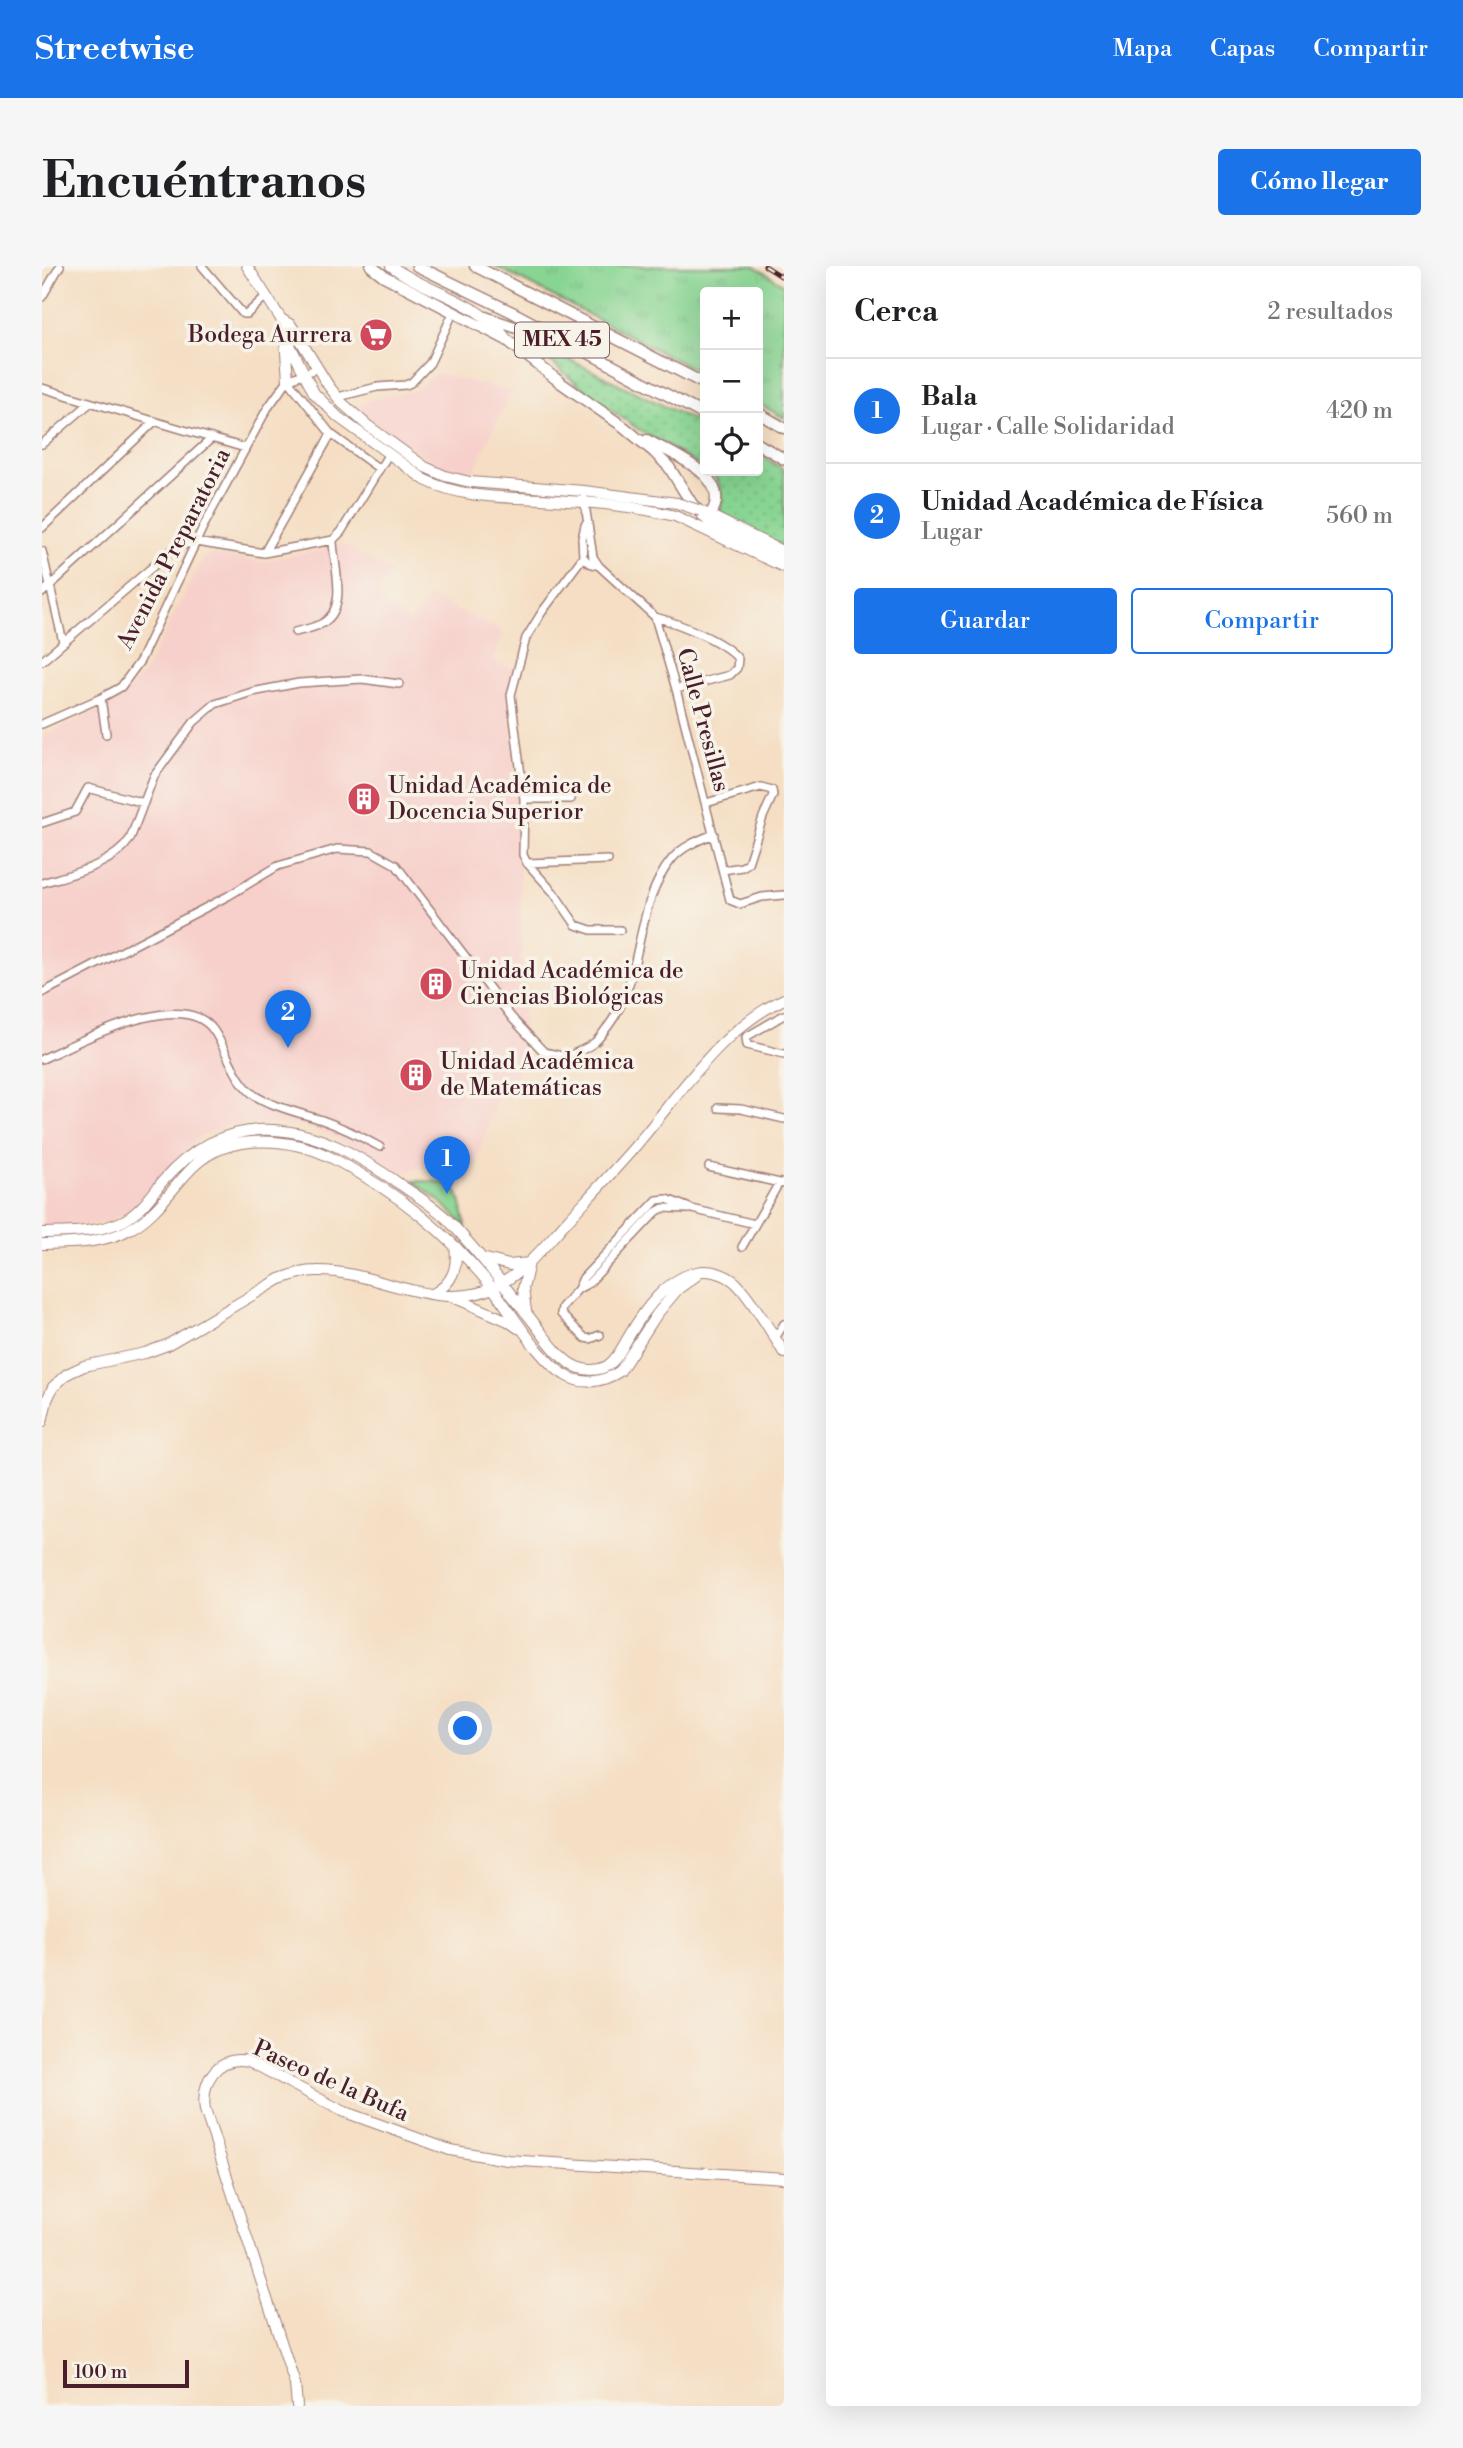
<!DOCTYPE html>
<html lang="es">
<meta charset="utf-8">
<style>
body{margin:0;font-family:"Libre Bodoni",serif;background:#f6f6f6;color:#202124}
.controls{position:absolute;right:21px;top:21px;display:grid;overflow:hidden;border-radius:7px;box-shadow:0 7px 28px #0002}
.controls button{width:63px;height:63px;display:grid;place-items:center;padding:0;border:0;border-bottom:2px solid #e0e0e0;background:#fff;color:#202124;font:35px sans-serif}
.scale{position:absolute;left:21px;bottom:18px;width:126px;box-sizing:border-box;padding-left:7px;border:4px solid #4a1f2b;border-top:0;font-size:19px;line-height:24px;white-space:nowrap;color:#4a1f2b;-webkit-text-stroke:5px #f7f3e8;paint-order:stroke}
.you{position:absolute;left:424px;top:1463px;width:24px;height:24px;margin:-18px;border:5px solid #fff;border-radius:50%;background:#1a73e8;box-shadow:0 0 0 10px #1a73e833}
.badge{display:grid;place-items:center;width:46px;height:46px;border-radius:50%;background:#1a73e8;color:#fff;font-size:23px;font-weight:700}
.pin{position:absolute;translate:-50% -58px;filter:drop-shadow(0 2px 4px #0008)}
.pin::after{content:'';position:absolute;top:37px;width:24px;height:21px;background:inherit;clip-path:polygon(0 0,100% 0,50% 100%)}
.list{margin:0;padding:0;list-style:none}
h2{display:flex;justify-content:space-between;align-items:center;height:91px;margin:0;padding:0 28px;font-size:30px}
h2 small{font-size:23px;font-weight:400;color:#757577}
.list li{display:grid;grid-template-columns:46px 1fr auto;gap:21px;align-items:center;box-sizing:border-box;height:105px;padding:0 28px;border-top:2px solid #e0e0e0}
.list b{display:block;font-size:26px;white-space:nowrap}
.list p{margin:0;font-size:23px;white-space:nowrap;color:#757577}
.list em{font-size:23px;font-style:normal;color:#757577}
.actions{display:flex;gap:14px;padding:21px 28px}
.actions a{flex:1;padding:16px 0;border:2px solid #1a73e8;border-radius:7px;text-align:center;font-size:24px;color:#1a73e8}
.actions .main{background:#1a73e8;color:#fff}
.icon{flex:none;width:38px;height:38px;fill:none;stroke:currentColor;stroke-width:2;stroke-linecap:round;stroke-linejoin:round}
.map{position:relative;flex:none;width:742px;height:2140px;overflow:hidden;border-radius:7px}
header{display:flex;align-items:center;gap:42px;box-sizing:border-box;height:98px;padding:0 35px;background:#1a73e8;color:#fff}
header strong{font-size:33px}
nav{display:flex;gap:38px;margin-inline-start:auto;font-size:24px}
.intro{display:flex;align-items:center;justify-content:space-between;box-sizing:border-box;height:168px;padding:0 42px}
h1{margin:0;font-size:49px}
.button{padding:18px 32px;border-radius:7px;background:#1a73e8;color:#fff;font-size:24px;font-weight:700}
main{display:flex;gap:42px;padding:0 42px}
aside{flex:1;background:#fff;border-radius:7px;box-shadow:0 7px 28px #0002}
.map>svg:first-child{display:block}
</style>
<header>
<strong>Streetwise</strong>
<nav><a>Mapa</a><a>Capas</a><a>Compartir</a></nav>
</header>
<div class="intro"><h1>Encuéntranos</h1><a class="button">Cómo llegar</a></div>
<main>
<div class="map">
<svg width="742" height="2140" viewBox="0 0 742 2140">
<defs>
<pattern id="grass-tufts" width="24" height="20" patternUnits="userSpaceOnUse" patternTransform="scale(1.75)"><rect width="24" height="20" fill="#88d593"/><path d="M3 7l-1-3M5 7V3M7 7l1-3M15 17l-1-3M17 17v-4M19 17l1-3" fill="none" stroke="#77b67f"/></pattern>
<pattern id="garden-dots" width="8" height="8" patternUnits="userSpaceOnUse" patternTransform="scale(1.75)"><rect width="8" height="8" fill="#88d593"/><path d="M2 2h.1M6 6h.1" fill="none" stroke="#77b67f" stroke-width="1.8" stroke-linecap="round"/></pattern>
</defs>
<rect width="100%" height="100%" fill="#f7f3e8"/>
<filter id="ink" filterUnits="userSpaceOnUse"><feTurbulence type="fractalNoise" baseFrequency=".0143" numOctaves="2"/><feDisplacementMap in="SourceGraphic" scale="14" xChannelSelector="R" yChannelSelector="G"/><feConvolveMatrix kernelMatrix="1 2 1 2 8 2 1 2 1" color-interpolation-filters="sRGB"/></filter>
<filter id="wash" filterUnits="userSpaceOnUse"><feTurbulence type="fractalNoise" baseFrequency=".00686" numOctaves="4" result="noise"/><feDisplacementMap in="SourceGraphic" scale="28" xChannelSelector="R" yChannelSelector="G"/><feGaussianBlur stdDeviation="1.57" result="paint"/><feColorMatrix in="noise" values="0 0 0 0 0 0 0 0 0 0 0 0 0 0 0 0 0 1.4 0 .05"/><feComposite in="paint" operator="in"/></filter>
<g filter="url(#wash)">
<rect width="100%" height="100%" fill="#f5dec3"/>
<path fill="#f7d0cb" d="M394,107L469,126L429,211L394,198L320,148L317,141L325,135L373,124Z
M301,278L349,306L334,330L368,357L388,331L461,366L451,395L472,403L466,428L476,533L482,782L470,826L458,823L427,917L415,908L398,901H381L366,906L349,907L288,869L258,860L222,857L187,859L157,871L91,941L67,955L43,961L7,962L0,959V470L78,433L103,406L159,295L168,288L219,296Z"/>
<path fill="url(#grass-tufts)" stroke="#697a5f" stroke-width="2" d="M453,0H712L742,19V152L716,137V26H663V109Z"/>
<path fill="#88d593" stroke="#697a5f" stroke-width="2" d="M370,915C417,915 415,917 424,962C408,942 391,928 370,915Z"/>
<path fill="url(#garden-dots)" stroke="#697a5f" stroke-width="2" d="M479,70L663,160V203L596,163L549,130Z
M716,187L742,204V281L678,248C681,230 680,217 667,205H716Z"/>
</g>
<g filter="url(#ink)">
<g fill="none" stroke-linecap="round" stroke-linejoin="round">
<defs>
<path id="street" d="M160,0L201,48H205L224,30
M0,31L18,0
M246,114L289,168L336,202
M0,122L203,182
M296,131L335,121L364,119L370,116L388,97L411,47
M0,178L48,137
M542,232L551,291L557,300L613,351L634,423L688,634L698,638L720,631L742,629
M543,259L540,273L541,291L547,297L557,300
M0,262L113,155
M291,274L299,266L346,189
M0,285L21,376
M222,287L289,168
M541,291L500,346L484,372L469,429L482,533L481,589L485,597L512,627L534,659L549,664H578
M0,327L170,172
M613,351C635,357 683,375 696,393L695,402L688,409L634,423
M253,366C261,364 271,362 279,358C308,343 291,299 291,274
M0,395L135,280L154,276L222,287L291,274
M59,432L64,468
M0,458L59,432L79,421L98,395L161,261L225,143L246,114L276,102
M482,533H529
M664,537L719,521L730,524L731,529L721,551L706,597L700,601L681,604
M0,557L33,546L46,522L102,537
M485,597L566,594
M0,617C29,608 70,600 88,573L112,510L152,456L173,438L210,426L257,417L320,413L357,418
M0,727L186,630L236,600L295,583L329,585L354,599L470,752L502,786L524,791C533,787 545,783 553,776C558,772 562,765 567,759C603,711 591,640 630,593C641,580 657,574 672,568
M742,749L704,771L705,779L742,788
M0,793C37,776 142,719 172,765C186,786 193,817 215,831C235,842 258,847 280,854C300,861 320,871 338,881
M676,842L699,843L742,853
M667,901L742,918
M700,981L737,917
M536,1023L547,1017L614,946L621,942L646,943
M558,1069L548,1073L543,1072L519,1048L520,1041L536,1023L541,1012L615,934L625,933L650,943L713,958
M733,1072L742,1058"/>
<path id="secondary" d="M205,0L239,53L243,69L272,127L296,151L383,214C419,232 459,231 499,233C545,236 589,239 633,250L742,301
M349,0C385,27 439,35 465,74
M239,53L249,59L286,119L300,137L325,159L383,201L403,210L428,216L542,225L635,237
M243,73L246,114
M661,246L742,286
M0,967C28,966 58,967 83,954C99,945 109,930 120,916C149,882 184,862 230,864C279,866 320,892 359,919C375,930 392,940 406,954C434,983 459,1016 485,1048C497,1062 517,1095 535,1101C544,1105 556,1105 565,1100C575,1094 581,1080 587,1070C602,1044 624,1013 655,1006C668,1003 684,1008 694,1017C710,1033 730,1067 742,1087
M0,978C30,977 61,978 88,963C115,949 131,920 152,900C188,865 252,872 292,893C356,927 407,967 452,1024C470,1047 498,1095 523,1109C540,1120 562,1116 578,1105L615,1048L636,1023L654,1010
M440,992L467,999L487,997L481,1023L484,1045
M391,1028C411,1017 416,1002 413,980
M411,1031L466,1055L476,1062
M0,1156L5,1134L11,1121L25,1108L42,1100L103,1087L125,1079L238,1013C250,1009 261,1005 274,1005C335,1003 400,1053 460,1017C486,1002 505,977 525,955C549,929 573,904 596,877C641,824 678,764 742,733
M255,2140L253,2118L163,1844C159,1815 175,1789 207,1795L300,1845L408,1884L465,1894L742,1912"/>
<path id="primary" d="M329,0L342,10L465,74L519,117L582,161L612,186L627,201L650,238L668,257L742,294
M375,0L470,46L663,149
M433,0L663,118
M443,51L510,74
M716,147L742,162
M605,174C630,188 694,212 668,249
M716,178L742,193"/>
</defs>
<use href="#street" stroke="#a07e77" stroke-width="10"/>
<use href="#secondary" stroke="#a07e77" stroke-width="12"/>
<use href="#primary" stroke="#a07e77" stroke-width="13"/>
<use href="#street" stroke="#fff" stroke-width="7"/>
<use href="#secondary" stroke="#fff" stroke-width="10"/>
<use href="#primary" stroke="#fff" stroke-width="10"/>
<defs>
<path id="rail" d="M723,0L742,12"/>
</defs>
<use href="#rail" stroke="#4a1f2b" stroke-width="5"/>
<use href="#rail" stroke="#f7f3e8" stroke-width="2.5" stroke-dasharray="8" stroke-linecap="butt"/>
<defs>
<path id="secondary-bridge" d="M635,237L659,245"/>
</defs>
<use href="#secondary-bridge" stroke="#a07e77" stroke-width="12" stroke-linecap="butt"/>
<use href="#secondary-bridge" stroke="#fff" stroke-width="10"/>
</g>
</g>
<defs>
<symbol id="supermarket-disc" viewBox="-11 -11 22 22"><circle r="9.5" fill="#d1495b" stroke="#f7f3e8"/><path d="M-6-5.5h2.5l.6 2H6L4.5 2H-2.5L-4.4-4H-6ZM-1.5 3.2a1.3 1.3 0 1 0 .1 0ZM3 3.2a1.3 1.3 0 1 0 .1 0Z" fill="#fff"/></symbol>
<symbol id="building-disc" viewBox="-11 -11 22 22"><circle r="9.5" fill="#d1495b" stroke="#f7f3e8"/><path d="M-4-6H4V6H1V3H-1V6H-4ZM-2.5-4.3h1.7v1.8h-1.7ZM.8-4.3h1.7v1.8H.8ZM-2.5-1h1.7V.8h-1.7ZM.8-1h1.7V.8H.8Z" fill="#fff"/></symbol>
</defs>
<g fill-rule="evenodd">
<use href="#supermarket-disc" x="315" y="50" width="38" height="38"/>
<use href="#building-disc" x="303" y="514" width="38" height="38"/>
<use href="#building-disc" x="375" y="699" width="38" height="38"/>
<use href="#building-disc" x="355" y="790" width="38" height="38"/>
</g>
<g text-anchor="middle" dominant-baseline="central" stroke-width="7" stroke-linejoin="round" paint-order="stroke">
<rect fill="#f7f3e8" stroke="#7e5f64" stroke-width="2" x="473" y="56.5" width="94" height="35" rx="5"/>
<g font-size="21" font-weight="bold" fill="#4a1f2b">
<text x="520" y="74">MEX 45</text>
</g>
<g font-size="23" fill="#4a1f2b" stroke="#f7f3e8" text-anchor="start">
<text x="310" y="69" text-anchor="end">Bodega Aurrera</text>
<text x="346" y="520">Unidad Académica de<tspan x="346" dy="26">Docencia Superior</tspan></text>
<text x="418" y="705">Unidad Académica de<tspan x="418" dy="26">Ciencias Biológicas</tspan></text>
<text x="398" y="796">Unidad Académica<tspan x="398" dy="26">de Matemáticas</tspan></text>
</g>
<g font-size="23" fill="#4a1f2b" stroke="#f7f3e8">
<text transform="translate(132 283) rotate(-63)">Avenida Preparatoria</text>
<text transform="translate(661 454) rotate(75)">Calle Presillas</text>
<text transform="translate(289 1815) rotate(24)">Paseo de la Bufa</text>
</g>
</g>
</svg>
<div class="controls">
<button>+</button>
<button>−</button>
<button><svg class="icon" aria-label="locate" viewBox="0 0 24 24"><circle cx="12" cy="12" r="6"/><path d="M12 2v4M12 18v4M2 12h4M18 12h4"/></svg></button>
</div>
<div class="scale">100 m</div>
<div class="you"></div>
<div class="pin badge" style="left:405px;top:928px">1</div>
<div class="pin badge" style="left:246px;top:782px">2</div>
</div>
<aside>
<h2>Cerca<small>2 resultados</small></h2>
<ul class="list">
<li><span class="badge">1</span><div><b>Bala</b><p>Lugar · Calle Solidaridad</p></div><em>420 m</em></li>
<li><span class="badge">2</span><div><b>Unidad Académica de Física</b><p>Lugar</p></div><em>560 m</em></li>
</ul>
<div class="actions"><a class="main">Guardar</a><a>Compartir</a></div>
</aside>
</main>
